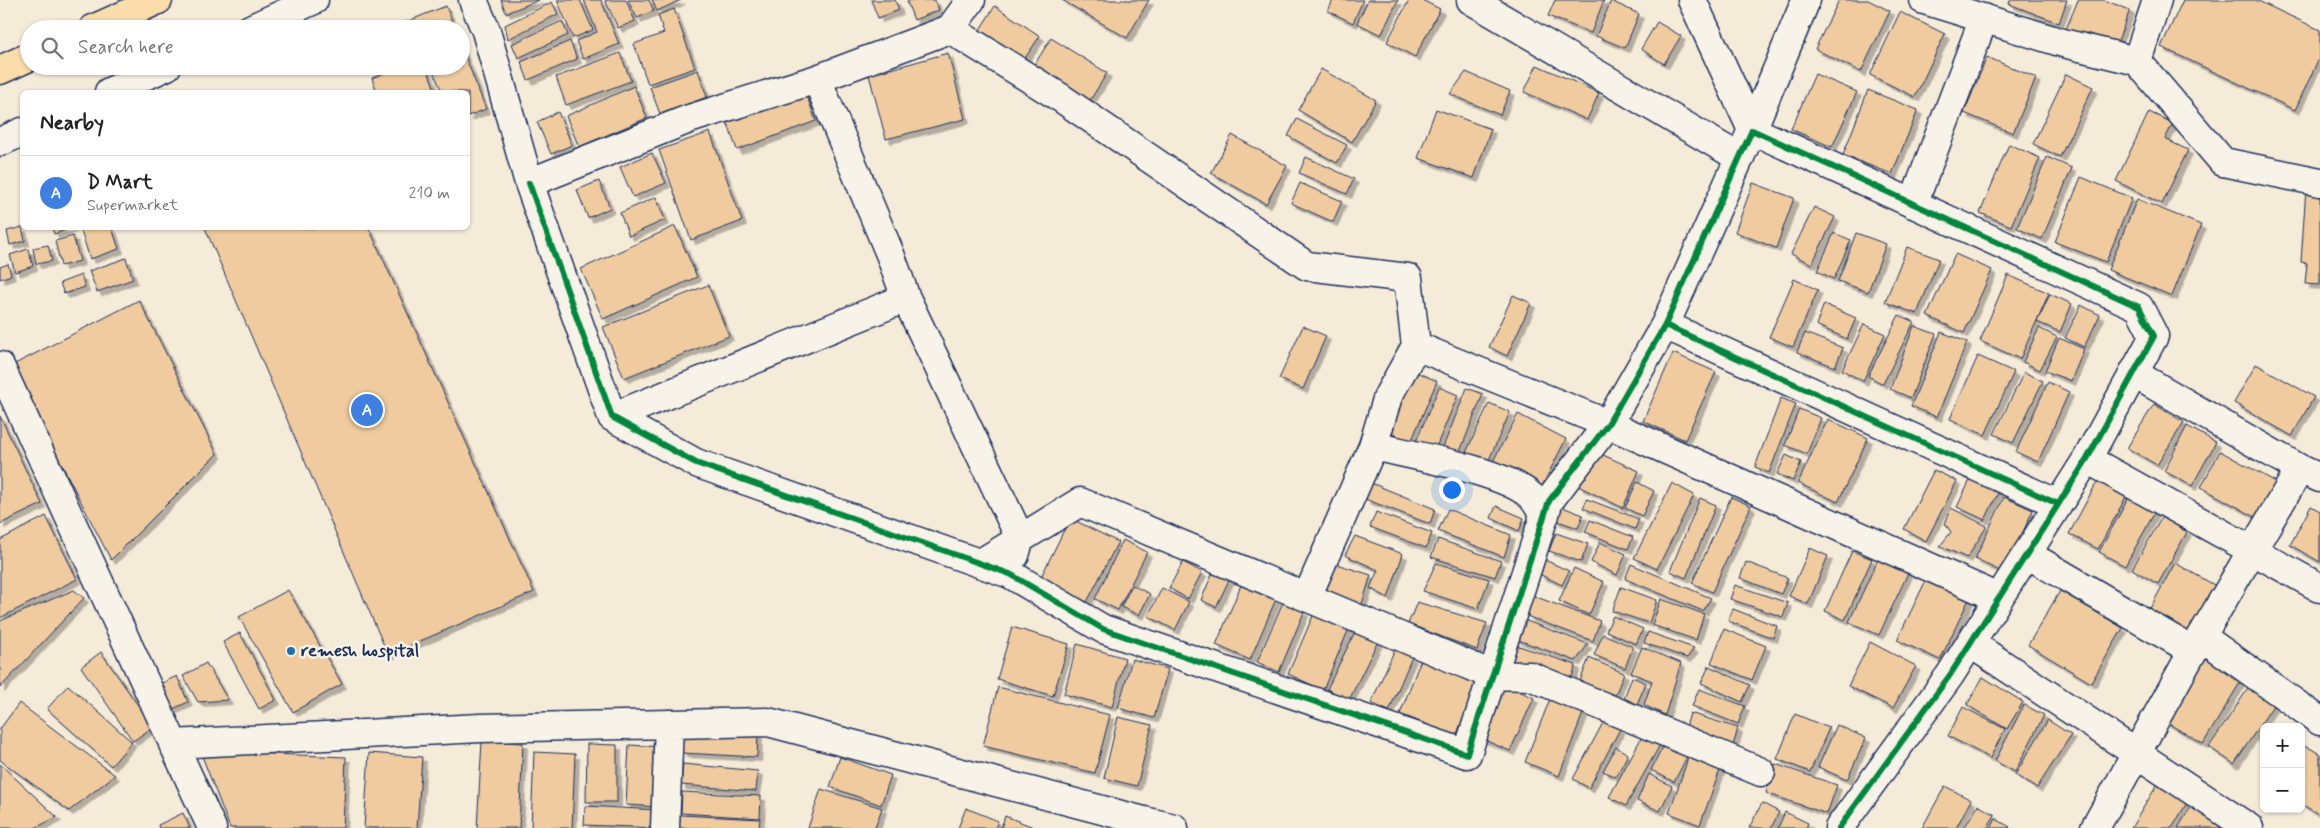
<!DOCTYPE html>
<meta charset="utf-8">
<style>
body{margin:0;font-family:Mynerve,sans-serif;background:#f6f6f6;color:#202124}
.controls{position:absolute;right:15px;bottom:15px;display:grid;overflow:hidden;border-radius:8px;box-shadow:0 1px 4px #0004}
.controls button{width:45px;height:45px;display:grid;place-items:center;padding:0;border:0;border-bottom:1px solid #e0e0e0;background:#fff;color:#202124;font:25px sans-serif}
.you{position:absolute;left:1451px;top:489px;width:18px;height:18px;margin:-12px;border:4px solid #fff;border-radius:50%;background:#1a73e8;box-shadow:0 0 0 8px #1a73e833}
.badge{display:grid;place-items:center;width:32px;height:32px;border-radius:50%;background:#1f6fb2;color:#fff;font-size:16px;font-weight:700}
.pin{position:absolute;translate:-50% -50%;border:2px solid #fff;box-shadow:0 1px 5px #0006}
.list{margin:0;padding:0;list-style:none}
h2{display:flex;justify-content:space-between;align-items:center;height:65px;margin:0;padding:0 20px;font-size:21px}
h2 small{font-size:16px;font-weight:400;color:#757577}
.list li{display:grid;grid-template-columns:32px 1fr auto;gap:15px;align-items:center;box-sizing:border-box;height:75px;padding:0 20px;border-top:1px solid #e0e0e0}
.list b{display:block;font-size:19px;white-space:nowrap}
.list p{margin:0;font-size:16px;white-space:nowrap;color:#757577}
.list em{font-size:16px;font-style:normal;color:#757577}
.icon{flex:none;width:28px;height:28px;fill:none;stroke:currentColor;stroke-width:2;stroke-linecap:round;stroke-linejoin:round}
.map{position:relative;flex:none;width:2320px;height:828px;overflow:hidden}
.search{position:absolute;background:#fff;box-shadow:0 1px 4px #0004;left:20px;top:20px;width:450px;height:55px;display:flex;align-items:center;gap:12px;box-sizing:border-box;padding:0 18px;border-radius:28px;color:#757577;font-size:19px}
.panel{position:absolute;background:#fff;box-shadow:0 1px 4px #0004;left:20px;top:90px;width:450px;height:140px;border-radius:8px}
.map>svg:first-child{display:block}
</style>
<div class="map">
<svg width="2320" height="828" viewBox="0 0 2320 828">
<defs>
<filter id="shadow"><feDropShadow dx="4.5" dy="4.5" stdDeviation="0" flood-color="#0004"/></filter>
</defs>
<rect width="100%" height="100%" fill="#f5ebd9"/>
<filter id="ink" filterUnits="userSpaceOnUse"><feTurbulence type="fractalNoise" baseFrequency=".02" numOctaves="2"/><feDisplacementMap in="SourceGraphic" scale="10" xChannelSelector="R" yChannelSelector="G"/><feConvolveMatrix kernelMatrix="1 2 1 2 8 2 1 2 1" color-interpolation-filters="sRGB"/></filter>
<g filter="url(#ink)">
<path fill="#efcb9f" stroke="#1b2f5e" filter="url(#shadow)" d="M501,0H539L506,13Z
M557,0H580L593,30L573,38Z
M584,0H601L619,44L583,59L576,41L597,32Z
M605,0H626L635,21L618,28Z
M628,0H649L654,11L637,18Z
M652,0H681L657,11Z
M871,0H895L899,10L878,18Z
M911,0H935L939,10L914,20L907,2Z
M1062,0H1149L1127,38Z
M1333,0H1363L1353,23L1328,11Z
M1368,0H1398L1381,35L1357,23Z
M1409,0H1422L1440,9L1415,57L1387,42Z
M1555,0H1604L1591,33L1548,16Z
M1839,0H1868L1890,11L1861,72L1815,49Z
M2010,0H2067L2059,23L2009,4Z
M2078,0H2104L2130,10L2115,48L2066,29Z
M2183,0H2256L2320,30V56L2295,110L2161,47Z
M1611,1L1639,14L1625,48L1596,36Z
M552,2L558,14L508,39L505,25Z
M446,6L455,29H388Z
M995,6L1040,36L1023,61L979,31Z
M674,9L695,68L648,84L634,44L664,33L658,15Z
M1900,12L1945,34L1915,97L1870,75Z
M562,21L568,35L518,58L512,44Z
M1657,22L1681,36L1664,64L1641,49Z
M1051,38L1107,73L1089,102L1033,67Z
M570,41L577,59L528,80L521,62Z
M461,46L486,109L468,116V92H442L431,66H461Z
M620,53L631,81L566,105L556,77Z
M948,53L965,119L886,139L869,75Z
M1987,57L2036,78L2013,133L1964,113Z
M1537,65L1599,93L1587,120L1524,92Z
M402,66H426L436,92H377L372,78Z
M1321,69L1376,100L1352,142L1298,110Z
M698,70L707,97L660,114L650,87Z
M1466,72L1510,91L1500,115L1450,94Z
M1815,74L1857,92L1832,147L1791,129Z
M2066,74L2093,87L2060,157L2033,144Z
M634,86L647,118L579,147L566,116Z
M1868,90L1918,110L1892,174L1843,155Z
M806,94L816,121L737,150L727,122Z
M1436,109L1491,129L1474,178L1418,158Z
M558,112L572,145L551,154L537,122Z
M2149,112L2173,123L2165,139L2188,150L2162,204L2116,181Z
M1297,119L1347,145L1337,163L1288,136Z
M710,132L742,221L691,240L659,150Z
M1232,135L1287,166L1266,204L1211,173Z
M2009,144L2040,158L2011,226L1980,213Z
M652,153L666,183L633,197L620,167Z
M1306,157L1354,179L1347,194L1299,173Z
M2047,157L2072,168L2042,239L2017,228Z
M2081,177L2132,198L2106,262L2055,242Z
M599,181L610,208L588,218L577,190Z
M1300,183L1342,201L1333,222L1291,203Z
M1753,183L1794,198L1776,248L1735,232Z
M2306,188L2320,189V285L2305,284L2307,263L2301,262Z
M656,197L665,220L629,236L620,213Z
M2137,199L2201,225L2172,296L2108,270Z
M1814,207L1835,217L1812,264L1791,254Z
M675,226L697,277L603,319L581,269Z
M22,227L25,241L10,245L7,231Z
M52,228H72L54,234Z
M80,228H112L119,249L90,259Z
M205,228H369L534,592L388,655Z
M1834,233L1851,240L1834,279L1817,271Z
M1856,233L1886,244L1868,292L1838,281Z
M73,236L80,261L61,266L55,241Z
M48,245L52,261L36,264L33,248Z
M1907,247L1939,259L1917,314L1885,302Z
M28,249L33,266L15,272L10,255Z
M1955,254L1992,270L1964,333L1927,316Z
M126,258L133,279L97,292L89,271Z
M8,264L11,275L0,279V267Z
M81,275L85,287L64,294L60,283Z
M2008,275L2049,293L2020,359L1980,341Z
M1794,279L1818,290L1793,347L1769,337Z
M708,285L729,336L624,378L603,327Z
M2050,294L2072,304L2060,332L2037,322Z
M1513,295L1531,303L1507,356L1489,347Z
M139,300L217,454L111,560L11,366Z
M1824,304L1856,318L1847,339L1816,325Z
M2081,305L2100,315L2084,347L2065,338Z
M1899,315L1914,322L1883,384L1868,376Z
M1864,324L1885,334L1863,381L1842,370Z
M1303,326L1326,336L1303,389L1279,379Z
M1914,326L1936,334L1911,398L1890,389Z
M2039,328L2057,337L2040,370L2023,362Z
M1941,332L1967,342L1937,417L1911,406Z
M1805,333L1843,348L1835,367L1797,352Z
M2059,338L2084,349L2071,381L2045,371Z
M1673,353L1716,372L1685,440L1643,421Z
M1978,356L2014,372L1985,435L1950,419Z
M2256,364L2314,397L2292,436L2234,403Z
M1407,368L1437,381L1411,442L1380,428Z
M2024,372L2043,381L2013,443L1994,434Z
M2048,382L2069,392L2038,462L2016,452Z
M1439,387L1458,395L1434,452L1415,444Z
M1467,388L1483,394L1457,459L1441,452Z
M1781,398L1796,404L1769,473L1755,467Z
M1489,403L1510,412L1485,469L1463,459Z
M2154,404L2184,422L2157,465L2127,448Z
M1799,409L1821,418L1807,454L1785,445Z
M1518,414L1566,439L1539,492L1490,467Z
M0,416L42,504L0,524Z
M1828,419L1868,438L1838,502L1798,483Z
M2187,426L2216,442L2192,486L2164,471Z
M1594,451L1639,471L1623,508L1578,486Z
M2220,451L2276,482L2257,518L2201,487Z
M1786,455L1801,462L1793,481L1777,474Z
M1934,470L1957,481L1926,541L1904,529Z
M1971,478L1999,491L1985,520L1957,507Z
M2098,480L2127,495L2098,549L2069,534Z
M1637,482L1654,491L1642,516L1625,508Z
M1371,483L1435,509L1430,524L1365,499Z
M1672,483L1694,495L1657,569L1634,558Z
M1731,497L1751,506L1712,592L1692,583Z
M2004,497L2033,510L2004,573L1975,559Z
M2129,497L2155,512L2125,566L2099,552Z
M1700,498L1716,505L1686,578L1670,571Z
M1587,499L1639,519L1635,529L1583,508Z
M1496,506L1524,518L1519,531L1491,518Z
M1560,506L1583,515L1578,528L1555,520Z
M2311,506L2320,511V562L2290,545Z
M1951,508L1987,526L1967,558L1940,546L1951,532L1945,524Z
M1448,509L1511,535L1504,557L1438,531Z
M1376,512L1432,533L1426,548L1370,527Z
M46,516L77,579L0,618V540Z
M2162,517L2187,532L2158,584L2132,569Z
M1070,518L1118,542L1087,602L1040,579Z
M1590,520L1633,537L1628,549L1585,532Z
M1556,533L1588,544L1581,562L1549,551Z
M1355,536L1403,554L1388,598L1370,588L1378,570L1345,555Z
M1438,539L1501,561L1495,577L1431,557Z
M1123,540L1147,552L1118,610L1095,599Z
M1600,542L1626,554L1617,575L1591,562Z
M1810,548L1828,556L1808,604L1789,596Z
M1852,551L1872,559L1845,620L1825,611Z
M1878,559L1908,573L1879,635L1849,622Z
M1545,560L1569,571L1562,585L1539,574Z
M1183,562L1202,572L1188,599L1169,588Z
M1330,562L1371,575L1361,607L1319,589Z
M1746,562L1788,578L1781,594L1740,578Z
M1436,563L1489,579L1478,609L1423,591Z
M2175,563L2225,591L2198,640L2148,612Z
M1631,564L1711,598L1703,611L1625,579Z
M1574,568L1604,582L1589,615L1559,601Z
M1214,570L1230,578L1216,607L1201,600Z
M1928,576L1970,597L1940,660L1897,640Z
M1132,585L1150,594L1139,615L1121,607Z
M1241,585L1276,599L1250,660L1216,645Z
M1735,585L1788,603L1783,617L1730,599Z
M1621,587L1657,600L1649,623L1612,611Z
M1162,588L1189,602L1175,630L1148,616Z
M74,590L84,598L0,688V621Z
M288,590L342,684L293,712L239,617Z
M2060,591L2123,628L2091,683L2028,645Z
M1526,593L1600,621L1593,641L1529,617L1523,605Z
M1661,599L1704,614L1696,640L1652,625Z
M1283,602L1304,612L1279,672L1257,662Z
M1417,602L1487,623L1477,650L1408,624Z
M1733,609L1777,626L1773,638L1728,621Z
M1315,611L1350,626L1323,690L1288,674Z
M1613,616L1643,629L1636,644L1606,631Z
M1516,617L1588,644L1576,661L1521,641L1510,636Z
M1359,624L1381,635L1349,700L1327,689Z
M1012,627L1069,644L1053,696L997,679Z
M1724,629L1766,646L1752,680L1711,663Z
M1648,632L1694,648L1687,658L1644,643Z
M240,633L276,700L259,709L223,642Z
M1603,634L1633,647L1625,668L1594,655Z
M1870,642L1916,666L1893,708L1848,686Z
M1510,643L1576,665L1569,685L1503,662Z
M1077,644L1125,658L1112,707L1064,694Z
M1642,647L1681,663L1665,715L1644,705L1652,681L1631,673Z
M1395,649L1412,657L1389,711L1371,703Z
M2198,649L2244,676L2203,744L2157,717Z
M101,652L153,727L133,741L81,667Z
M1423,654L1480,677L1456,736L1400,714Z
M1589,658L1624,673L1612,703L1577,689Z
M1132,659L1168,669L1154,718L1118,708Z
M206,663L228,700L198,702L183,676Z
M1709,666L1750,685L1742,702L1701,683Z
M177,676L188,702L173,709L162,683Z
M1632,677L1646,683L1637,704L1624,698Z
M1983,677L2023,702L2007,729L1967,705Z
M2255,678L2280,695L2234,764L2209,747Z
M1499,682L1534,698L1510,751L1475,736Z
M68,685L132,742L111,766L47,709Z
M998,687L1110,715L1095,773L983,746Z
M1699,689L1745,706L1738,724L1692,706Z
M1552,694L1585,708L1559,776L1525,762Z
M19,703L115,775L69,811L0,760V729Z
M2024,705L2044,715L2015,772L1995,761Z
M1963,707L2005,729L1990,758L1948,736Z
M1690,713L1738,728L1733,746L1685,731Z
M1795,714L1829,728L1810,772L1777,759Z
M1118,717L1152,725L1137,786L1104,778Z
M2048,720L2071,735L2037,788L2015,775Z
M1604,721L1620,729L1589,788L1573,779Z
M1837,725L1866,738L1847,780L1818,767Z
M683,730L758,734L757,757L682,753Z
M1644,733L1661,743L1626,806L1609,797Z
M482,741L523,743L519,828H477Z
M1666,741L1689,753L1674,782L1651,770Z
M2301,743L2320,754V815L2301,804Z
M587,744L617,745V802H586Z
M629,745L663,747L660,807L626,805Z
M1616,747L1628,754L1616,777L1603,771Z
M1691,750L1723,762L1700,825L1669,813Z
M200,751L346,757L343,828H230Z
M534,752L575,754L572,828H531Z
M369,753L422,757L417,828H364Z
M840,757L891,775L881,805L830,787Z
M0,764L57,817L35,828H0Z
M683,764L758,771L756,791L681,785Z
M1775,764L1837,785L1827,814L1766,793Z
M1649,774L1672,786L1660,811L1637,801Z
M2162,777L2191,796L2172,828H2131Z
M1945,786L1971,800L1956,828H1922Z
M821,789L882,808L875,828H808Z
M682,792L761,796L760,818L681,813Z
M1762,803L1779,812L1771,828H1749Z
M2193,803L2227,828H2178Z
M1978,805L1995,815L1987,828H1964Z
M585,806L657,810V828L584,825Z
M966,808L998,821L995,828H958Z
M1785,812L1808,823L1806,828H1778Z
M183,813L190,828H159L158,825Z
M680,815L760,819L759,828H679Z
M1005,816L1036,828H1001Z
M1996,819L2010,827L2009,828H1991Z"/>
<g fill="none" stroke-linecap="round" stroke-linejoin="round">
<defs>
<path id="street" d="M473,0L486,31L529,183L689,119L817,79L950,29L971,0
M1471,0L1740,158
M1692,0L1752,130L1806,0
M1924,0L2063,43L2137,61
M2157,0L2137,61L2223,162L2320,182
M950,29L1061,98L1307,266L1408,278L1416,346
M817,79L890,254L906,298L1020,538L1015,555
M529,183L612,417L696,463L1010,574L1103,629L1467,754L1549,501L1608,424L1665,325L2058,504
M1913,204L1984,18
M1665,325L1752,130L2139,307L2154,336L2087,459L1950,675L1839,828
M0,366L212,828
M2133,373L2300,469L2320,478
M612,417L906,298
M1373,446L1388,396L1416,346L1608,424L1999,598
M2087,459L2320,588
M2027,554L2193,651
M981,563L1080,502L1492,675L1530,676L1761,772
M1307,597L1373,446C1411,455 1504,471 1531,496C1536,501 1540,509 1545,515
M2202,637L2320,721
M1970,643L2249,828
M173,744L480,728L768,722L1144,821L1143,828
M1144,821L1174,828
M665,828L669,724
M2095,828L2193,651L2300,469"/>
<path id="secondary" d="M250,29L314,0
M109,92L167,66
M0,142L22,132"/>
<path id="highway" d="M93,29L158,0
M0,70L29,57"/>
</defs>
<use href="#street" stroke="#1b2f5e" stroke-width="31"/>
<use href="#secondary" stroke="#1b2f5e" stroke-width="31"/>
<use href="#highway" stroke="#1b2f5e" stroke-width="31"/>
<use href="#street" stroke="#f7f3e8" stroke-width="28"/>
<use href="#secondary" stroke="#f7f3e8" stroke-width="28"/>
<use href="#highway" stroke="#faddab" stroke-width="28"/>
<defs>
<path id="cycleway" d="M529,183L612,417L696,463L1010,574L1103,629L1467,754L1549,501L1608,424L1665,325L2058,504
M1665,325L1752,130L2139,307L2154,336L2087,459L1950,675L1839,828"/>
</defs>
<use href="#cycleway" stroke="#f7f3e8" stroke-width="9"/>
<use href="#cycleway" stroke="#00873e" stroke-width="6"/>
</g>
</g>
<circle fill="#1f6fb2" stroke="#f7f3e8" stroke-width="2" cx="291" cy="651" r="5"/>
<g text-anchor="middle" dominant-baseline="central" stroke-width="5" stroke-linejoin="round" paint-order="stroke">
<g font-size="18" font-weight="bold" fill="#1b2f5e" stroke="#f7f3e8" text-anchor="start">
<text x="301" y="651">remesh hospital</text>
</g>
</g>
</svg>
<div class="controls">
<button>+</button>
<button>−</button>
</div>
<div class="you"></div>
<div class="pin badge" style="left:367px;top:410px;background:#3f7fe0">A</div>
<div class="search"><svg class="icon" aria-label="search" viewBox="0 0 24 24"><circle cx="10" cy="10" r="6"/><path d="M15 15l6 6"/></svg>Search here</div>
<section class="panel">
<h2>Nearby<small></small></h2>
<ul class="list">
<li><span class="badge" style="background:#3f7fe0">A</span><div><b>D Mart</b><p>Supermarket</p></div><em>210 m</em></li>
</ul>
</section>
</div>
